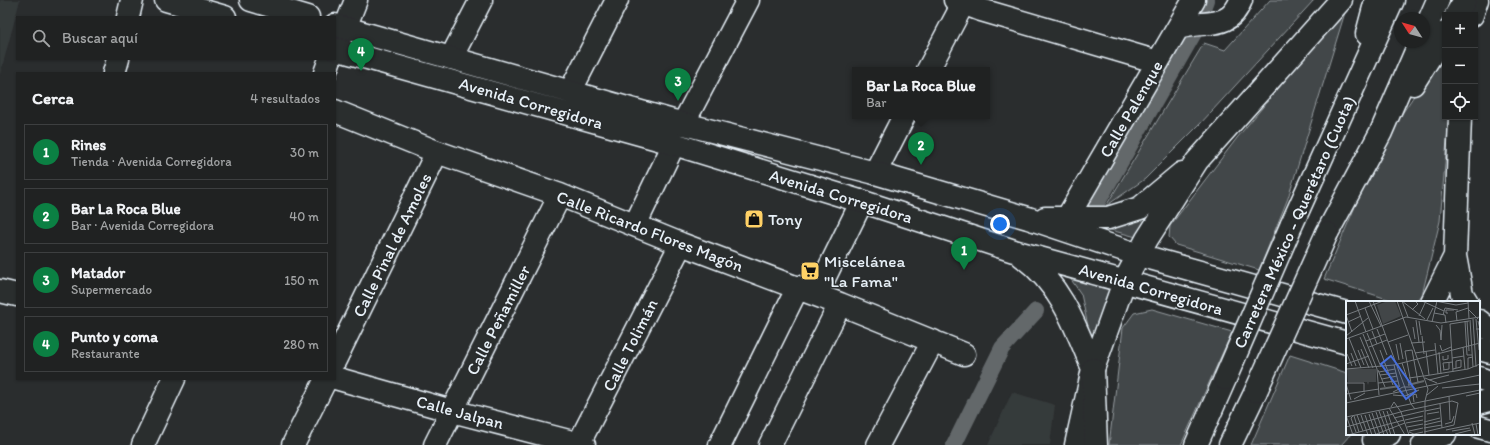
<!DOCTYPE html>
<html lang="es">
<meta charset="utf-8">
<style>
body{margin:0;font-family:Itim,sans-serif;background:#2d2f2f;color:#f1f3f6}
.controls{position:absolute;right:12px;top:12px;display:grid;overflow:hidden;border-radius:0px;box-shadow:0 1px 3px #0004}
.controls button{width:36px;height:36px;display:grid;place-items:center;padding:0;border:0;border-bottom:1px solid #3d3f40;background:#202222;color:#f1f3f6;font:20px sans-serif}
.compass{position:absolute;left:1394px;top:12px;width:36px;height:36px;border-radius:50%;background:#202222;box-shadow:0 1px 3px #0004;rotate:306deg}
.you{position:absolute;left:1000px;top:224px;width:14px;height:14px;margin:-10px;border:3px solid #fff;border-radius:50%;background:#1a73e8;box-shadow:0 0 0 6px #1a73e833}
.badge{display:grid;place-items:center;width:26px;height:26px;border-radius:50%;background:#0b8043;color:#fff;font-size:13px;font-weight:700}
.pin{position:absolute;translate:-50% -33px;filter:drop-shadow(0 1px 2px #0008)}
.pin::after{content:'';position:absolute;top:21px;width:14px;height:12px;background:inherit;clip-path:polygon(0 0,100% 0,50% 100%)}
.popup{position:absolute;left:852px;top:67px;width:138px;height:52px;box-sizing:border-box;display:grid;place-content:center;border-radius:0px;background:#202222;filter:drop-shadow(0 1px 3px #0005);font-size:13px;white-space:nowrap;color:#a2a4a5}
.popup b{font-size:15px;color:#f1f3f6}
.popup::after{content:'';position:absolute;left:50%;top:100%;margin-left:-8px;border:8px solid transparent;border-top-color:#202222}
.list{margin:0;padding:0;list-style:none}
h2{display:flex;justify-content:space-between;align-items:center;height:52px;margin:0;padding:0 16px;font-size:17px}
h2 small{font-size:13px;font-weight:400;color:#a2a4a5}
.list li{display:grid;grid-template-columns:26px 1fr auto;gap:12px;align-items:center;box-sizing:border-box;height:56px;margin:0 8px 8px;padding:0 8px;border:1px solid #3d3f40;border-radius:0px}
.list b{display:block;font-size:15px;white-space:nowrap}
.list p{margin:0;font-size:13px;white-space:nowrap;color:#a2a4a5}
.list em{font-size:13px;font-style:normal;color:#a2a4a5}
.icon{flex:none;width:22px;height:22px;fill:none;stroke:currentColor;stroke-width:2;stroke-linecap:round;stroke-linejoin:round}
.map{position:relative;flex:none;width:1490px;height:445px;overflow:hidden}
.search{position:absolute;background:#202222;box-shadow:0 1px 3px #0004;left:16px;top:16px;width:320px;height:44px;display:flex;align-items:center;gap:10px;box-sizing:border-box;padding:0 14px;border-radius:0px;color:#a2a4a5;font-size:15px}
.panel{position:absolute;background:#202222;box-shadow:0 1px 3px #0004;left:16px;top:72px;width:320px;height:308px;border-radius:0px}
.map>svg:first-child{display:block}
</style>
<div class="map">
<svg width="1490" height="445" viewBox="0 0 1490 445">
<rect width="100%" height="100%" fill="#2a2d2e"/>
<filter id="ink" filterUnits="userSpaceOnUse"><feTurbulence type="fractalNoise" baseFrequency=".025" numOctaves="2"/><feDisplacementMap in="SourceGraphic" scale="8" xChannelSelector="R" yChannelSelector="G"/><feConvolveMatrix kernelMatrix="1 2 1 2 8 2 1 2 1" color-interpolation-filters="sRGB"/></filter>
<g filter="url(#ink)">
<path fill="#363a3b" d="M0,0H20L0,75Z
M1012,392L1055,405L1050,445H988Z"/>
<path fill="#424648" stroke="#959ca0" d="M1270,0H1314L1200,124L1145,179L1106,206L1204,43L1225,50Z
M1347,6L1288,198L1259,270L1176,245L1169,237L1170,226L1237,138Z
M1445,49V117H1449L1440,221L1422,295L1414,302H1397L1324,279L1382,144Z
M1176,188L1140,238L1103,228Z
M1070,278L1116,291L1093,349L1081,294Z
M1152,309L1232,332L1181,445H1109L1123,328L1134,313Z
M1290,355L1347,373V434H1351L1341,445H1251Z"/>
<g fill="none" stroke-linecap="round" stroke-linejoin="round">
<path stroke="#63686b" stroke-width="16" d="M1096,205L1194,33L1206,0
M954,445L1002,348L1036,311"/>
<defs>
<path id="minor" d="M955,0L981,10L1158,62
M128,17L132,0
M1178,28C1204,19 1229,32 1241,0
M335,48L345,28L356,0
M451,58L481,0
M928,70L965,0
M114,73L118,59
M325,73L330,59
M570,92L617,0
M335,111L437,152L560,195L681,244L840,304L964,354
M683,124L748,0
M875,173L904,116
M1067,218L1194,0
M635,225L674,144
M0,291L17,295
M816,295L862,201
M335,360L437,152
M335,378L452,411L584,445
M1479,427L1490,430
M143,445L174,379
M293,445L326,379
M435,445L560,195
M578,445L681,244
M720,445L798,287
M770,445L840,304
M878,445L933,341
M1423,445L1432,438L1445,434"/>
<path id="major" d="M166,0L225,17
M251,0L308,17
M1472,15L1477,0
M335,25L673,121L875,173L1028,218L1139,255L1347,313
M335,49L661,140L876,206L1014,251L1347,343
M1045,218H1108L1140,208L1182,173
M1022,256C1061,285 1075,325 1093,369
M1455,256L1462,294L1467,302
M1432,302L1455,256L1460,117
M1479,321L1490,330
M1479,349L1490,352
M1479,378L1490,382
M1479,403L1490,400
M1374,440L1389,434
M1076,445L1093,369L1124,282L1147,239L1197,161L1341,0"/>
<path id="highway" d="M1456,15L1465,0
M1424,32L1438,0
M1367,34L1376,0
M1413,84L1445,33
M1291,226L1393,0
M1327,233L1381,132L1420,42
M1093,369L1096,445
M1196,445L1225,379
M1230,445L1256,391"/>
</defs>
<use href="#minor" stroke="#e8f1f8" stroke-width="25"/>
<use href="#major" stroke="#e8f1f8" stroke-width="25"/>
<use href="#highway" stroke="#e8f1f8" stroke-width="25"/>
<use href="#minor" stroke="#2a2d2e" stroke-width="22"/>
<use href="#major" stroke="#2a2d2e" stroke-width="22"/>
<use href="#highway" stroke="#2a2d2e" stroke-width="22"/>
<defs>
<path id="highway-bridge" d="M1225,379L1291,226
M1256,391L1327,233"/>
</defs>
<use href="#highway-bridge" stroke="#e8f1f8" stroke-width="25" stroke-linecap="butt"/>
<use href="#highway-bridge" stroke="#2a2d2e" stroke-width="22"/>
</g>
</g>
<defs>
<symbol id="shop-square" viewBox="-11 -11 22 22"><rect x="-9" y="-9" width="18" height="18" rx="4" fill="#ffd166" stroke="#2a2d2e"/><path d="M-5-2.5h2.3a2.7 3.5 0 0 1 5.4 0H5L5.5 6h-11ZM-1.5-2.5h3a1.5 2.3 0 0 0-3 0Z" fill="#111"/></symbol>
<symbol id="supermarket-square" viewBox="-11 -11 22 22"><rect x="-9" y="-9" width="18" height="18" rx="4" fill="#ffd166" stroke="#2a2d2e"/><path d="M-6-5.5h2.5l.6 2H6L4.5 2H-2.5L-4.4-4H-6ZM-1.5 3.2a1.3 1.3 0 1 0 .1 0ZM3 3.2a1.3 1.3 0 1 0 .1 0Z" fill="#111"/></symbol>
</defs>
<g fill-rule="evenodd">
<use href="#shop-square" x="743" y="208" width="22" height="22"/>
<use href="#supermarket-square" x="799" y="260" width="22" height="22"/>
</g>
<g text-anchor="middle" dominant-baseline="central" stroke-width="3" stroke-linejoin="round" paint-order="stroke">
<g font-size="17" fill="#e8f1f8" stroke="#2a2d2e">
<text transform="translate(531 103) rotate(16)">Avenida Corregidora</text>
<text transform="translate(1131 109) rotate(-60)">Calle Palenque</text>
<text transform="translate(841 196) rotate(17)">Avenida Corregidora</text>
<text transform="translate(1294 222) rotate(-66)">Carretera México - Querétaro (Cuota)</text>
<text transform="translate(650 231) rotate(21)">Calle Ricardo Flores Magón</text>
<text transform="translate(392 245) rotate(-64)">Calle Pinal de Amoles</text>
<text transform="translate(1151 289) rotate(16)">Avenida Corregidora</text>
<text transform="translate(498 320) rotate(-63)">Calle Peñamiller</text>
<text transform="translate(630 345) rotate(-63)">Calle Tolimán</text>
<text transform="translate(460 412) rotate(15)">Calle Jalpan</text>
</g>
<g font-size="17" fill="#e8f1f8" stroke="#2a2d2e" text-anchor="start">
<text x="768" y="219">Tony</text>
<text x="824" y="261">Miscelánea<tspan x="824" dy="20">"La Fama"</tspan></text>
</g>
</g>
<g transform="translate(1346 301)">
<rect width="134" height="134" fill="#2a2d2e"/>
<path d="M42,0H49L55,15L37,23L31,4ZM1,68H30V81H23L22,84L21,81H2Z" fill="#424648"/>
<path fill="none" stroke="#63686b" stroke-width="2" d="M62,84L78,80M34,88L54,85"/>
<path fill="none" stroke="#767b7f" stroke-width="1" d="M9,0L20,31M23,0L35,25M27,0L65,103L69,108M51,0L82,88L79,100V134M56,0L79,18M56,0L62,16M76,0L98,10M89,0L110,4L122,2M122,0L123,18M19,7L27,28M122,8L132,18M66,9L72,3L69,0M88,12L99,14L100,22M102,12H100V9H108M0,14L6,31M0,14L37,0M97,14L99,7L112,9M73,15L79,2M127,18L130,66M130,18L133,49M70,19L73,41M81,19L87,7M124,19L127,66M73,20L75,34M111,20L110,11L122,7M119,20L121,54H126M121,20L123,50M2,21L15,15M86,21L91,0M90,24L94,29L95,39L96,24M67,26L69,38M31,28L41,54M130,28H134L132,20M26,30L31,43M21,32L35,66M17,33L31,68L33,94M0,35L22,17M76,35L78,53M14,36L27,67M3,37L15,67M0,38L60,16L95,22L134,16M20,40L39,33M42,41L62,34M54,42L57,58M65,42L79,41M89,42L92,73M50,43L53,59M94,44L96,50L105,46M23,46L41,39M117,46L119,68M15,48L23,67M12,49L18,64M34,49L47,84M59,50L66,49L72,81M59,50L65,82M80,50L83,74M93,51L95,73M5,52L10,65M69,52L89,49M1,53L6,65M97,55V59L102,58V54M106,57L118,55M56,62L63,83M0,63L23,55M48,64L53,84M110,67V60L115,59M0,68L48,64L134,42M107,68L115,66V59M122,68V57L127,56M32,69L39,86M97,69L103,68V61M98,69L97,62L107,61M33,71L49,68M107,71L104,23L123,20M34,74L50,72M78,75L122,68L134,63M63,77L77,75M79,77L91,82M36,78L51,75M83,79L103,74M0,82H18V91M32,82L52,80M0,83L5,99M96,87L134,83M47,91L57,86H67M0,93L33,88M47,94L59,95L73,89M81,94L92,85M103,95L104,119M120,95L134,92M8,98L19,92M68,101L67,94L70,93L71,97M0,102L134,74M94,103L96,127M45,106L48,101L55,111L63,134M43,107L59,134M33,110L42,134M37,110L45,134M41,110L49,134M79,110L94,107M30,111L38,134M26,112L34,134M23,113L30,134M81,113L93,111M0,114L7,134M11,114L17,130M15,114L22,134M19,114L26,134M7,115L5,117L10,131M8,115L13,131M0,116L134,89M48,117L78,110M59,119L77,115M78,121L94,117M60,122L77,119M126,122L129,134M99,123L106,121L108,115M130,123L132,134L134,133M78,124L95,120M0,126L58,110L106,100L112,102L108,124L78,131M61,126L77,123M78,127L96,124M100,129L134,122M63,130L77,127M106,130L124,127M63,131L68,133L77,131M109,133L125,129M2,134L58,119M28,134L59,122"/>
<path fill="#466fde" fill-opacity="0.15" stroke="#466fde" stroke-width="2" d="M45,55L70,90L60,98L35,63Z"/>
<rect width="134" height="134" fill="none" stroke="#e8f1f8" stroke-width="2"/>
</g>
</svg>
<div class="controls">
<button>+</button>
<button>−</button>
<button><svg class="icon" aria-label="locate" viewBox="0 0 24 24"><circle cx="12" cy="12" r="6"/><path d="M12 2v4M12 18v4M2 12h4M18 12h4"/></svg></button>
</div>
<svg class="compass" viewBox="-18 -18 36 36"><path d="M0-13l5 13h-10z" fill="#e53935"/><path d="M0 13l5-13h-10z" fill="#a2a4a5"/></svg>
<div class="you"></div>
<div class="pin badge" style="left:964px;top:270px">1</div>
<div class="pin badge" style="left:921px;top:165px">2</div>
<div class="popup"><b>Bar La Roca Blue</b>Bar</div>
<div class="pin badge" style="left:678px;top:101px">3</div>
<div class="pin badge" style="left:361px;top:71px">4</div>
<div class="search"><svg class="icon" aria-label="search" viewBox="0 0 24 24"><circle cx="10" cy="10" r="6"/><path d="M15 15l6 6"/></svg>Buscar aquí</div>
<section class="panel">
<h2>Cerca<small>4 resultados</small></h2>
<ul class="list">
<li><span class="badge">1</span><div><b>Rines</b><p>Tienda · Avenida Corregidora</p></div><em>30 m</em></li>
<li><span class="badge">2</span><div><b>Bar La Roca Blue</b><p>Bar · Avenida Corregidora</p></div><em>40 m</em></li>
<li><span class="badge">3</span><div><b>Matador</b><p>Supermercado</p></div><em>150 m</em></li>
<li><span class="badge">4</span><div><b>Punto y coma</b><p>Restaurante</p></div><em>280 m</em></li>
</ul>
</section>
</div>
